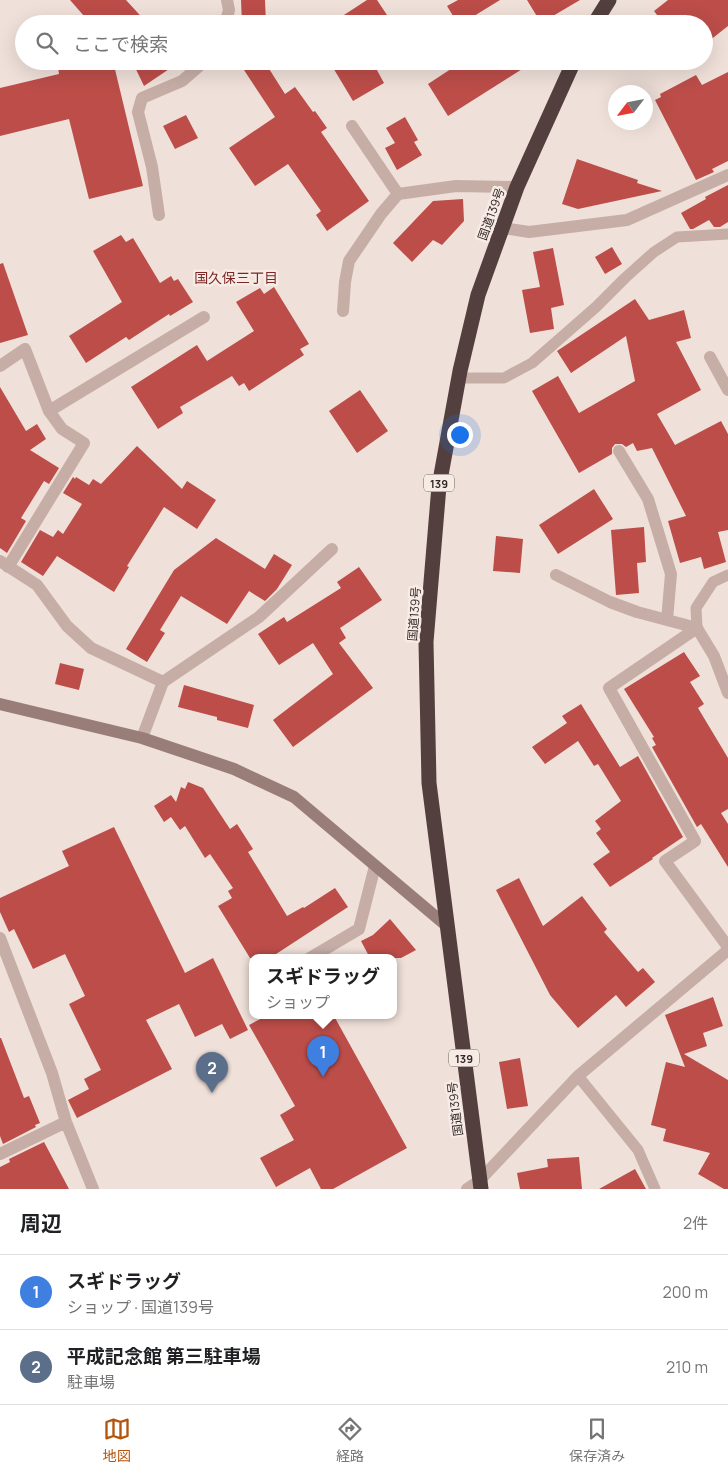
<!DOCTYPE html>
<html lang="ja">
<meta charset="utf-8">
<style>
body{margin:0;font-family:Manrope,"Noto Sans JP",sans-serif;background:#f2f2f2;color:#202124}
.compass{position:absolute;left:608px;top:85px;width:45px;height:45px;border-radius:50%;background:#fff;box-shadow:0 5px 20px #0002;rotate:238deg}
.you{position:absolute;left:459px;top:434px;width:18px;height:18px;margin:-12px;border:4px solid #fff;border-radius:50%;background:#1a73e8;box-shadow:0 0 0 8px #1a73e833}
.badge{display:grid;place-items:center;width:32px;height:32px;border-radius:50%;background:#b45309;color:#fff;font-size:16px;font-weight:700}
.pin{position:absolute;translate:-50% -41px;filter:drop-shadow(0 1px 2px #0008)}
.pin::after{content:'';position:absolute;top:26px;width:18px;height:15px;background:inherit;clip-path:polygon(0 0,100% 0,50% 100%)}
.popup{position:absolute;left:249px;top:954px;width:148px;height:65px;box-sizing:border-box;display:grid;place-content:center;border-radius:10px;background:#fff;filter:drop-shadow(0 1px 4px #0005);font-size:16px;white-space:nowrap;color:#757577}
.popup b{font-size:19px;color:#202124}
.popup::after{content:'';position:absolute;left:50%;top:100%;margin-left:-10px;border:10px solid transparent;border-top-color:#fff}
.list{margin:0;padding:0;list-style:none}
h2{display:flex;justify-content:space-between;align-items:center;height:65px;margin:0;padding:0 20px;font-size:21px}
h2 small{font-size:16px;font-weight:400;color:#757577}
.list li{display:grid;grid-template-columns:32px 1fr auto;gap:15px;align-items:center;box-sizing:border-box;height:75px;padding:0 20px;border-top:1px solid #e0e0e0}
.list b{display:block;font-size:19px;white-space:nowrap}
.list p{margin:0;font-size:16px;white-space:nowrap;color:#757577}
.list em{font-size:16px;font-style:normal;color:#757577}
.icon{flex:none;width:28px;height:28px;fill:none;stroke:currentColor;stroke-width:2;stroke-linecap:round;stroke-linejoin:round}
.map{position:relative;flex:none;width:728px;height:1189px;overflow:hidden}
.search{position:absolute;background:#fff;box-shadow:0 5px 20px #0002;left:15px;right:15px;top:15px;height:55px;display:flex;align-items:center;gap:12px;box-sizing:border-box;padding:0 18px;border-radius:28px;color:#757577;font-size:19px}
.sheet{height:215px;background:#fff}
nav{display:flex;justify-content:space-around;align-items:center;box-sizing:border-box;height:70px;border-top:1px solid #e0e0e0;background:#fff;font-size:14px;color:#757577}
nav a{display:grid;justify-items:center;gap:2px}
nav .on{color:#b45309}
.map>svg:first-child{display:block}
</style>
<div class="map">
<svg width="728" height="1189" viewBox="0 0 728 1189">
<rect width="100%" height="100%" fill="#efe0d9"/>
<path fill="#bc4d49" d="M70,0H126L148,24H113L111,19L99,24H91Z
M241,0H265L266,24H242Z
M367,0H377L393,24H330Z
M458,0H500L461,24H458L447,6Z
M527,0H580L541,23Z
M668,0H728V26L704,45V24H664L654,11Z
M84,61H113L143,186L89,199L69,119L0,136V88L59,74L58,67Z
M132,61H181L144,86Z
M251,61H266V64L285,94L295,87L313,112L315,111L327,128L321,132L369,201L327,231L316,215L321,211L288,164L255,186L229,148L275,117L242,67Z
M329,61H372L384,83L353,101Z
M463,61H535L448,116L428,84Z
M728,72V161L712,169L714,172L696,180L655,100L661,97L660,94L696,75L702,85Z
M186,115L198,138L175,149L163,126Z
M405,117L418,140L414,142L422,155L397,170L385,148L395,143L386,128Z
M577,159L638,180L637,183L662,191L578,209L562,204Z
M728,185V222L720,227H714L709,220L693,229H690L681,213L706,199L705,197Z
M463,199L464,221L442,245L433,240L412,262L393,243L433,201Z
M121,235L126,242L133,238L160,283L171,276L174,281L178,279L193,302L170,316L169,314L129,340L126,337L86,363L69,336L122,302L93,251Z
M612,247L622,264L605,274L595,257Z
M553,248L564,305L551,308L554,329L530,333L522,290L540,287L533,252Z
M3,263L28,335L0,343V264Z
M274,287L309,344L300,349L304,355L249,391L244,383L239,386L232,376L180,407L183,413L158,429L131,387L197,345L207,361L254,331L236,302L260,288L264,294Z
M635,299L649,320L684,310L691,338L676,342L701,390L657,414L675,445L721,421L728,434V530L718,532L726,562L704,569L701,557L680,563L668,521L686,516L652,448L637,451L633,443L626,447L622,444H615L612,448V454L579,473L532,391L558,376L579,413L635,381L626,336L571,373L557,351Z
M0,387L26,431L37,424L46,439L30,450L59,468L49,484L44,481L21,518L26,521L7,553L0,548Z
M360,390L388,431L357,453L329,411Z
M137,446L182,489L187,481L216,500L197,529L164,507L127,566L129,567L114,592L57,556L43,576L21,562L40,530L53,537L58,530L63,534L82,504L63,493L73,477L75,479L76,477L89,485L93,479L101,484Z
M594,489L613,519L558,554L539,525Z
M644,527L646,562L637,563L639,593L616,595L611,530Z
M496,536L523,539L520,573L493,571Z
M216,538L265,569L274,554L292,565L277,589L265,601L249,591L227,624L181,596L160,630L165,633L147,662L126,649L174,570Z
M359,567L382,600L340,628L346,638L339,643L373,688L293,747L273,720L333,674L313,643L279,665L258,634L284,617L287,622L341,588L337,582Z
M684,652L700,676L690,682L704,704L698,708L728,758V809L721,813L728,824V867L701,824L697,827L652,747L656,745L652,738L654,737L624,689Z
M60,663L84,669L79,690L55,684Z
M184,685L254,705L248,728L217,720V717L178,707Z
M581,704L620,767L638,756L683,837L652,858L653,859L610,887L593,864L610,852L596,833L601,829L595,821L621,801L598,764L594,766L578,741L545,764L532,747L567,723L562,716Z
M188,782L203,788L230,829L237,824L253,849L248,852L287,916L303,907L304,908L335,888L348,907L270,958H250L218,906L232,898L228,891L233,888L210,854L205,858L185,826L180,830L171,817L164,822L154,806L171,795L176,802L181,787L185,789Z
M114,827L185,973L213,958L248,1030L230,1039L222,1024L195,1037L179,1004L146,1020L172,1069L77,1118L68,1100L89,1089L84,1079L101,1070L69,1004L85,996L65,954L33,969L14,929L9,932L0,912V898L69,866L62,851Z
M519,878L543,926L582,896L607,929L604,932L638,972L643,968L655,982L626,1007L616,995L578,1028L550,995L496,890Z
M390,919L416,950L401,958H370L361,941L373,935Z
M713,997L723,1026L703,1033L707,1046L684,1054L728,1080V1189H724L698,1174L710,1153L663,1141L666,1129L651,1125L666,1062L685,1067L665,1015Z
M266,1016H334L407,1148L333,1189H321L310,1168L276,1187L260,1158L294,1140L280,1115L295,1106L249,1025Z
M0,1038H1L24,1098L29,1096L40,1123L35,1125L36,1127L3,1144L0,1136Z
M520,1058L528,1106L507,1109L499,1062Z
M44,1142L69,1189H0V1167L10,1162L9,1159Z
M579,1157L582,1189H520L517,1173L548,1167L547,1159Z
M635,1169L646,1189H599Z"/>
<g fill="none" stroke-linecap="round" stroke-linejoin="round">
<path stroke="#c6aea6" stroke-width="11" d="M458,378H504L532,363L596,307L625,278L654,252L677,237L728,234
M697,628L696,608L713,582L728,575
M578,1076L638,1150L655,1189"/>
<path stroke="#c6aea6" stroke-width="12" d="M225,24L229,10L227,0
M398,194L456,186L517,187
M159,215L152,167L138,112L142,98L182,81L205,61
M503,228L529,232L627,220L728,175
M343,311L345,282L349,261L381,214L398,194L352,126
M710,357L728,390
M0,366L25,349L49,411L62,429L84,443L8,567
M49,411L204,317
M619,451L648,499L671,574L667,620
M0,561L37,585L67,626L91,648L163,682
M556,575L610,602L637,612L697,628L714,656L728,693
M697,628L609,688L695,841L665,861L728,947
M142,738L163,682L259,617L332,549
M0,938L52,1073L66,1122L93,1189
M310,958L359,929L375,866
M0,1154L66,1122
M467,1189L479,1181L578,1076L728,950"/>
<path stroke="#997d78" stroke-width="12" d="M0,704L142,738L234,769L294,797L448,927"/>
<path stroke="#53403e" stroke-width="15" d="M594,24L609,0
M481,1189L429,783L426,642L439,486L460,371L478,295L517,187L574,61"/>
</g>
<g text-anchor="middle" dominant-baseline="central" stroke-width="5" stroke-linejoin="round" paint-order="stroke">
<g fill="#f7ebe5" stroke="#6e625f" stroke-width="1">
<rect x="424" y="474.5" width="30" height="17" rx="4"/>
<rect x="449" y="1049.5" width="30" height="17" rx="4"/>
</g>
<g font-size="11" font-weight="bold" fill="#332826">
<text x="439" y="483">139</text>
<text x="464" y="1058">139</text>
</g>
<g font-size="12" fill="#332826" stroke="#f7ebe5">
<text transform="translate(491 214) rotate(-70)">国道139号</text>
<text transform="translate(414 614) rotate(-86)">国道139号</text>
<text transform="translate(455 1109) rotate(-97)">国道139号</text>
</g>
<g font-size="14" fill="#7b2826" stroke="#f7ebe5">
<text x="236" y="277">国久保三丁目</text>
</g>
</g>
</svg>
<svg class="compass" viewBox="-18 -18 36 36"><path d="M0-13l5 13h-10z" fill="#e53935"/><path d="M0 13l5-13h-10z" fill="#757577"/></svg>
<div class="you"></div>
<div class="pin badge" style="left:323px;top:1077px;background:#3f7fe0">1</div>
<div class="popup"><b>スギドラッグ</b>ショップ</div>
<div class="pin badge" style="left:212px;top:1093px;background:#5c6f8a">2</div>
<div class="search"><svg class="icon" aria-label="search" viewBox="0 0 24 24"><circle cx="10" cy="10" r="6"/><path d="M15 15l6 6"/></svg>ここで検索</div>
</div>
<section class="sheet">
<h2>周辺<small>2件</small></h2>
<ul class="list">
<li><span class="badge" style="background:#3f7fe0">1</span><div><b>スギドラッグ</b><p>ショップ · 国道139号</p></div><em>200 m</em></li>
<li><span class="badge" style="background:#5c6f8a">2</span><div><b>平成記念館 第三駐車場</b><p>駐車場</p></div><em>210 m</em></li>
</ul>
</section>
<nav>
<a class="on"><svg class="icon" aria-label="map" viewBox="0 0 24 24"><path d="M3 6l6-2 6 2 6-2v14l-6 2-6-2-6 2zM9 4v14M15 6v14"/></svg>地図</a>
<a><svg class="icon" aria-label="directions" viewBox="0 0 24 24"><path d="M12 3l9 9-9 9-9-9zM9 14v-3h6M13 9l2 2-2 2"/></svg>経路</a>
<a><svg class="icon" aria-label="saved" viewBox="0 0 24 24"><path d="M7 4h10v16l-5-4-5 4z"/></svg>保存済み</a>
</nav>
